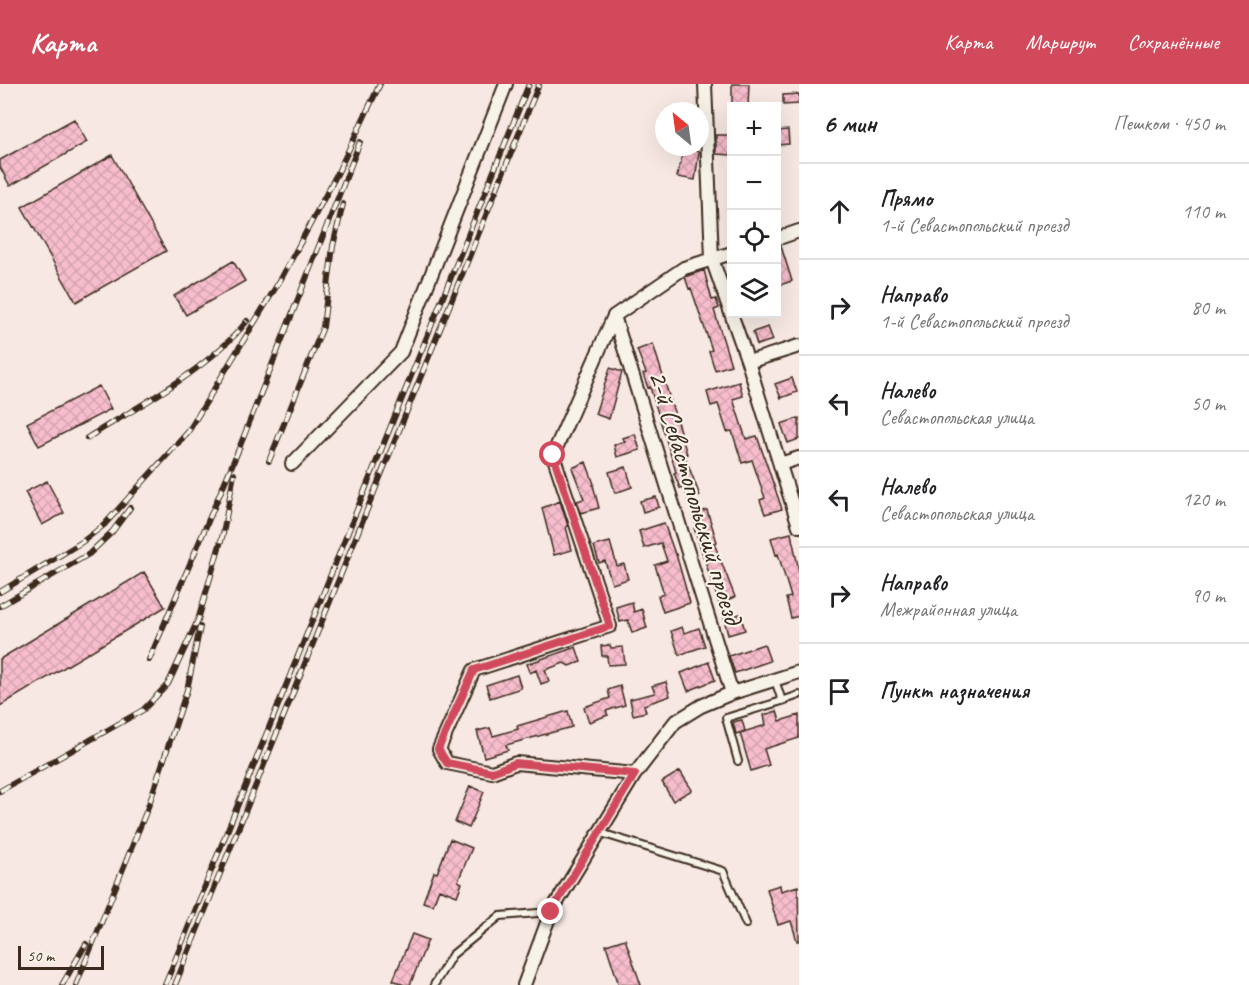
<!DOCTYPE html>
<html lang="ru">
<meta charset="utf-8">
<style>
body{margin:0;font-family:Caveat,sans-serif;background:#f2f2f2;color:#202124}
.controls{position:absolute;right:18px;top:18px;display:grid;overflow:hidden;border-radius:0px;box-shadow:0 6px 24px #0002}
.controls button{width:54px;height:54px;display:grid;place-items:center;padding:0;border:0;border-bottom:2px solid #e0e0e0;background:#fff;color:#202124;font:30px sans-serif}
.compass{position:absolute;left:655px;top:18px;width:54px;height:54px;border-radius:50%;background:#fff;box-shadow:0 6px 24px #0002;rotate:331deg}
.scale{position:absolute;left:18px;bottom:15px;width:86px;box-sizing:border-box;padding-left:6px;border:3px solid #3b2a1e;border-top:0;font-size:16px;line-height:21px;white-space:nowrap;color:#3b2a1e;-webkit-text-stroke:4px #f7f3e8;paint-order:stroke}
.stop{position:absolute;width:18px;height:18px;margin:-14px;border:4px solid #d1495b;border-radius:50%;background:#fff}
.stop.end{background:#d1495b;border-color:#fff;box-shadow:0 2px 6px #0008}
.list{margin:0;padding:0;list-style:none}
h2{display:flex;justify-content:space-between;align-items:center;height:78px;margin:0;padding:0 24px;font-size:26px}
h2 small{font-size:20px;font-weight:400;color:#757577}
.list li{display:grid;grid-template-columns:39px 1fr auto;gap:18px;align-items:center;box-sizing:border-box;height:96px;padding:0 24px;border-top:2px solid #e0e0e0}
.list b{display:block;font-size:22px;white-space:nowrap}
.list p{margin:0;font-size:20px;white-space:nowrap;color:#757577}
.list em{font-size:20px;font-style:normal;color:#757577}
.icon{flex:none;width:33px;height:33px;fill:none;stroke:currentColor;stroke-width:2;stroke-linecap:round;stroke-linejoin:round}
.map{position:relative;flex:none;width:799px;height:901px;overflow:hidden}
header{display:flex;align-items:center;gap:36px;box-sizing:border-box;height:84px;padding:0 30px;background:#d1495b;color:#fff}
header strong{font-size:28px}
nav{display:flex;gap:33px;margin-inline-start:auto;font-size:21px}
main{display:flex}
aside{flex:1;background:#fff}
.map>svg:first-child{display:block}
</style>
<header>
<strong>Карта</strong>
<nav><a>Карта</a><a>Маршрут</a><a>Сохранённые</a></nav>
</header>
<main>
<div class="map">
<svg width="799" height="901" viewBox="0 0 799 901">
<defs>
<pattern id="building-cross-hatch" width="8" height="8" patternUnits="userSpaceOnUse" patternTransform="scale(1.5)"><rect width="8" height="8" fill="#f7bdcd"/><path d="M0 0l8 8M0 8l8-8" fill="none" stroke="#d5a3b0"/></pattern>
</defs>
<rect width="100%" height="100%" fill="#f7e8e3"/>
<filter id="ink" filterUnits="userSpaceOnUse"><feTurbulence type="fractalNoise" baseFrequency=".0167" numOctaves="2"/><feDisplacementMap in="SourceGraphic" scale="12" xChannelSelector="R" yChannelSelector="G"/><feConvolveMatrix kernelMatrix="1 2 1 2 8 2 1 2 1" color-interpolation-filters="sRGB"/></filter>
<g filter="url(#ink)">
<path fill="url(#building-cross-hatch)" stroke="#3b2a1e" stroke-width="1.5" d="M732,0H749L748,22H732Z
M799,10V20L783,21V11Z
M74,35L87,58L10,102L0,83V76Z
M788,46L789,60L777,61V47Z
M716,51H732V71L716,70Z
M684,64L699,68L695,96L677,93Z
M112,71L166,167L76,218L22,123Z
M781,162L792,197L777,202V163Z
M233,177L245,197L186,231L174,212Z
M704,186L712,216L716,215L719,224L714,226L731,281L715,286L709,267L712,266L691,204L689,205L685,193Z
M768,243L773,256L757,261L753,248Z
M653,260L687,370H684L700,412L688,415L684,403L680,404L674,389L676,388L650,303L648,304L643,290L646,289L637,266Z
M610,284L622,288L609,335L595,330Z
M792,294L797,308L781,314L775,300Z
M739,298L743,312L733,315L746,355L757,352L782,425L765,430L760,416L765,414L752,376L742,379L732,347L727,348L718,320L711,322L707,308Z
M99,302L111,325L39,362L27,339Z
M799,334V355L788,359L781,340Z
M635,350L640,366L617,373L614,361L625,358L623,354Z
M586,378L594,400L593,401L599,424L581,429L577,417L584,415L572,384Z
M626,383L632,403L615,409L609,388Z
M47,397L64,429L42,441L25,408Z
M656,413L659,423L643,428L640,417Z
M560,417L568,442L566,443L572,466L554,471L542,424Z
M707,426L717,458L714,459L735,513L719,519L694,444L697,443L692,430Z
M664,439L675,470H676L690,519L663,528L658,512L664,510L655,481L667,477L661,459L644,464L639,447Z
M791,449L799,487V532L791,534L786,514L791,513L778,470L776,471L771,454Z
M610,458L617,482L624,480L628,495L612,500L605,477L599,479L594,462Z
M144,488L165,523L0,622V575Z
M632,518L634,528L642,525L647,544L632,549L628,536L620,538L616,523Z
M740,530L745,546L728,551L724,535Z
M682,543L684,549L699,544L705,562L679,571L671,547Z
M764,560L770,577L735,589L729,572Z
M610,561L611,564L623,563L625,580L608,581L607,572H602L601,562Z
M576,563L581,578L569,582L564,579L545,586L549,597L541,600L536,586L530,589L527,580Z
M709,578L715,596L688,607L681,589Z
M517,591L521,604L490,614L486,601Z
M666,598L670,612L644,621L646,628L633,631L630,615L655,609L652,602Z
M620,602L625,621L606,627L608,631L589,638L584,623L610,614L608,606Z
M568,627L572,643L506,661L508,666L484,673L477,647L490,644L493,652L518,645L517,642Z
M777,627L780,637L799,631V654L764,665L769,681L751,687L740,649L766,641L764,631Z
M742,636L745,647L736,650L733,638Z
M680,687L692,706L673,717L662,698Z
M470,702L484,708L469,744L455,738Z
M450,755L472,764L458,797L462,799L457,812L439,805L433,821L423,818L434,788L437,789Z
M780,801L781,807L798,802L799,857H797L791,837L778,841L767,805Z
M412,850L428,856L410,901H404L393,896Z
M625,855L641,901H619L606,861Z"/>
<g fill="none" stroke-linecap="round" stroke-linejoin="round">
<defs>
<path id="lane" d="M782,617L799,611
M738,677L726,634L782,617L775,596
M601,749L723,787L746,840
M434,901L452,871L500,832L550,828"/>
<path id="street" d="M705,0L712,175L748,278L799,442
M776,155L799,147
M614,232L553,371L610,542L474,586L439,665L447,679L492,688L516,679L635,690
M614,232L732,609
M614,232L684,184L732,169
M748,278L799,262
M292,380L401,268L506,0
M780,380L799,374
M524,901L551,828L635,690L675,638L701,622L732,609L799,588"/>
</defs>
<use href="#lane" stroke="#3b2a1e" stroke-width="10"/>
<use href="#street" stroke="#3b2a1e" stroke-width="16"/>
<use href="#lane" stroke="#f7f3e8" stroke-width="6"/>
<use href="#street" stroke="#f7f3e8" stroke-width="12"/>
<defs>
<path id="rail" d="M87,354C139,322 209,285 247,237
M269,377L323,243L333,162L343,120
M0,508L82,458L104,441L188,348L282,193L338,88L380,0
M0,522L89,470L112,448L130,424
M149,576L238,367L360,58
M0,707L143,626L168,600L198,536L223,450L234,390
M62,901L86,860
M76,901L148,723L187,606L200,543
M165,901L529,0
M175,901L539,0"/>
</defs>
<use href="#rail" stroke="#3b2a1e" stroke-width="6"/>
<use href="#rail" stroke="#f7f3e8" stroke-width="4" stroke-dasharray="11" stroke-linecap="butt"/>
</g>
</g>
<g fill="none" stroke-linecap="round" stroke-linejoin="round" filter="url(#ink)">
<path stroke="#d1495b" stroke-width="8" d="M551,828L635,690L516,679L492,688L447,679L438,665L474,586L610,542L553,371"/>
</g>
<g text-anchor="middle" dominant-baseline="central" stroke-width="4.5" stroke-linejoin="round" paint-order="stroke">
<g font-size="28" fill="#3b2a1e" stroke="#f7f3e8">
<text transform="translate(696 413) rotate(73)">2-й Севастопольский проезд</text>
</g>
</g>
</svg>
<div class="controls">
<button>+</button>
<button>−</button>
<button><svg class="icon" aria-label="locate" viewBox="0 0 24 24"><circle cx="12" cy="12" r="6"/><path d="M12 2v4M12 18v4M2 12h4M18 12h4"/></svg></button>
<button><svg class="icon" aria-label="layers" viewBox="0 0 24 24"><path d="M12 4l9 5-9 5-9-5zM3 14l9 5 9-5"/></svg></button>
</div>
<svg class="compass" viewBox="-18 -18 36 36"><path d="M0-13l5 13h-10z" fill="#e53935"/><path d="M0 13l5-13h-10z" fill="#757577"/></svg>
<div class="scale">50 m</div>
<div class="stop" style="left:553px;top:371px"></div>
<div class="stop end" style="left:551px;top:828px"></div>
</div>
<aside>
<h2>6 мин<small>Пешком · 450 m</small></h2>
<ul class="list">
<li><svg class="icon" aria-label="ahead" viewBox="0 0 24 24"><path d="M12 20V5M6 11l6-6 6 6"/></svg><div><b>Прямо</b><p>1-й Севастопольский проезд</p></div><em>110 m</em></li>
<li><svg class="icon" aria-label="right" viewBox="0 0 24 24"><path d="M7 20v-9h11M14 6l5 5-5 5"/></svg><div><b>Направо</b><p>1-й Севастопольский проезд</p></div><em>80 m</em></li>
<li><svg class="icon" aria-label="left" viewBox="0 0 24 24"><path d="M17 20v-9H6M10 6l-5 5 5 5"/></svg><div><b>Налево</b><p>Севастопольская улица</p></div><em>50 m</em></li>
<li><svg class="icon" aria-label="left" viewBox="0 0 24 24"><path d="M17 20v-9H6M10 6l-5 5 5 5"/></svg><div><b>Налево</b><p>Севастопольская улица</p></div><em>120 m</em></li>
<li><svg class="icon" aria-label="right" viewBox="0 0 24 24"><path d="M7 20v-9h11M14 6l5 5-5 5"/></svg><div><b>Направо</b><p>Межрайонная улица</p></div><em>90 m</em></li>
<li><svg class="icon" aria-label="arrive" viewBox="0 0 24 24"><path d="M6 21V4h12l-3 4 3 4H6"/></svg><div><b>Пункт назначения</b></div></li>
</ul>
</aside>
</main>
